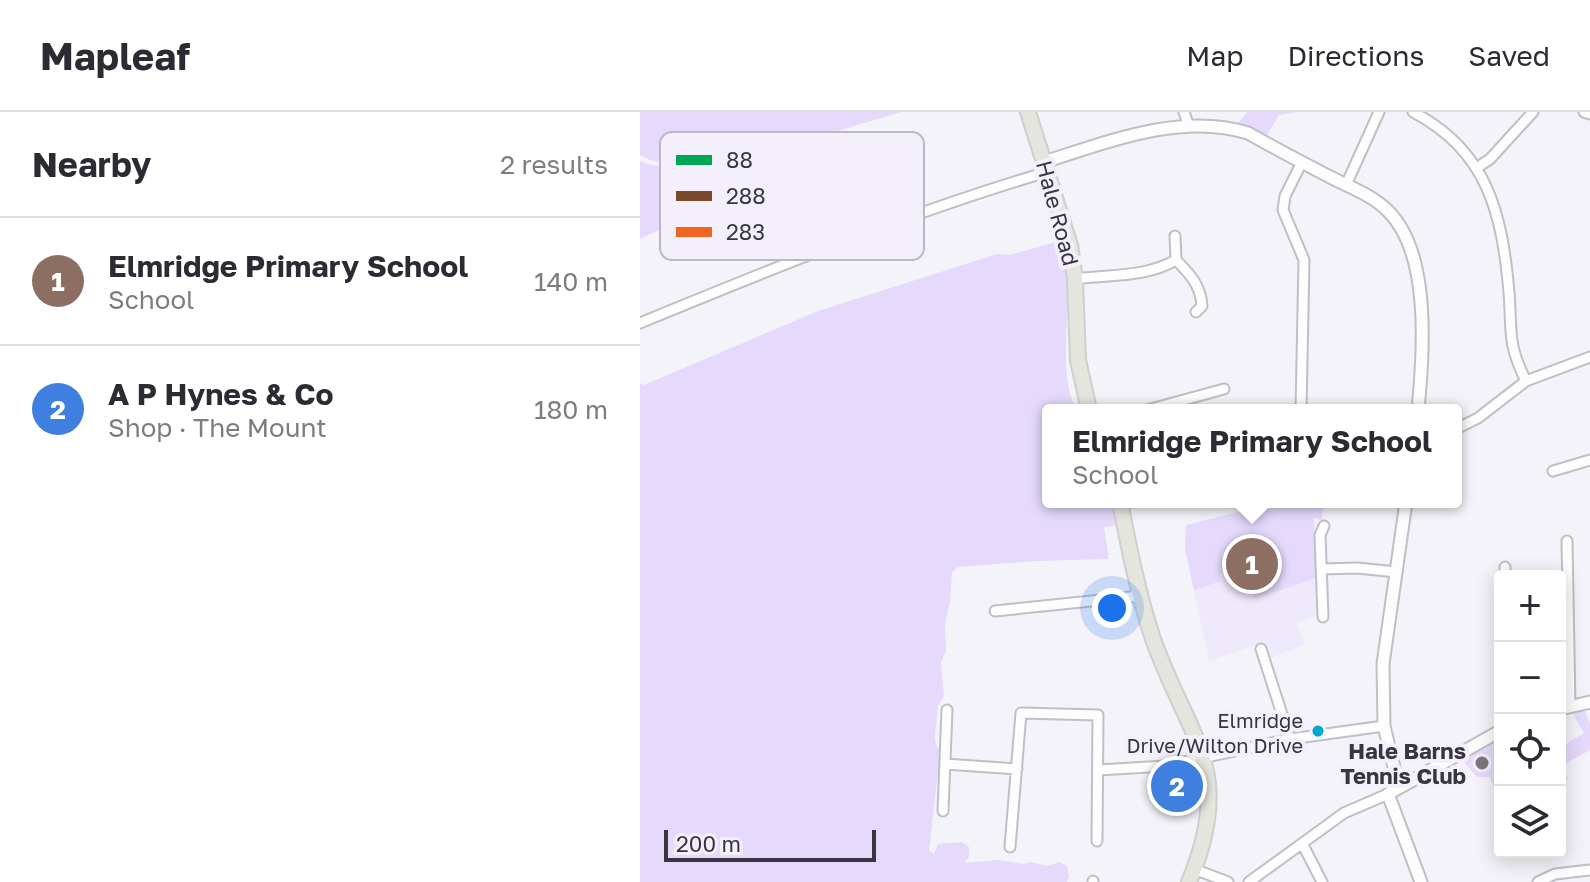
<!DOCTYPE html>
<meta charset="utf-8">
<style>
body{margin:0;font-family:"Golos Text",sans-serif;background:#f7f7f7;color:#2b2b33}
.controls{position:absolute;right:24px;bottom:24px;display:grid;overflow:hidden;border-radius:8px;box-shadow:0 4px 20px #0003}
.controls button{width:72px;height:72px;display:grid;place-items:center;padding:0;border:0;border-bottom:2px solid #e1e1e2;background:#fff;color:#2b2b33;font:40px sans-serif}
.scale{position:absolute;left:24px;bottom:20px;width:212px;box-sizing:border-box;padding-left:8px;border:4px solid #37353d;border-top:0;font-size:22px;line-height:28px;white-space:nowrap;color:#37353d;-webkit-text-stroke:6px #f3f0fc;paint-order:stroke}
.you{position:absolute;left:472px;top:496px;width:28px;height:28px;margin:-20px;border:6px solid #fff;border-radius:50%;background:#1a73e8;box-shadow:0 0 0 12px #1a73e833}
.badge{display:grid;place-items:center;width:52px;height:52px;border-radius:50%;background:#b45309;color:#fff;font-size:26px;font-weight:700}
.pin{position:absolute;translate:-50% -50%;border:4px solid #fff;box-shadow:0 2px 8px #0006}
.popup{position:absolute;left:402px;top:292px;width:420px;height:104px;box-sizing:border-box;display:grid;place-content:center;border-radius:8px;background:#fff;filter:drop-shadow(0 2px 6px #0005);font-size:26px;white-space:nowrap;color:#7c7c81}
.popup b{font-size:30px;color:#2b2b33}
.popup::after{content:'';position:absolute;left:50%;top:100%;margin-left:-16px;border:16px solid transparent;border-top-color:#fff}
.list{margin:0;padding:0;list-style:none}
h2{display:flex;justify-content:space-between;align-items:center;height:104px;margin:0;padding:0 32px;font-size:34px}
h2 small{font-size:26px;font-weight:400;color:#7c7c81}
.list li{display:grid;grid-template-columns:52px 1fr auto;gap:24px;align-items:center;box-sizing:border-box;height:128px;padding:0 32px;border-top:2px solid #e1e1e2}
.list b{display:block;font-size:30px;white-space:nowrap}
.list p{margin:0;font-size:26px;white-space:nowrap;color:#7c7c81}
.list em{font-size:26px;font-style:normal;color:#7c7c81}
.icon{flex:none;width:44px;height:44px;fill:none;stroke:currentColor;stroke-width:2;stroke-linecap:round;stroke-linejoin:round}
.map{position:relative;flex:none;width:950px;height:770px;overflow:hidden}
header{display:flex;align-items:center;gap:48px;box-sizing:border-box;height:112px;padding:0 40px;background:#fff;border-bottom:2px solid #e1e1e2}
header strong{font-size:38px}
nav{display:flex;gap:44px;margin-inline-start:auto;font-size:28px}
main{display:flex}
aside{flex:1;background:#fff}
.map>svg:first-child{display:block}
</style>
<header>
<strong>Mapleaf</strong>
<nav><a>Map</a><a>Directions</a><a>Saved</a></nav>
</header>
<main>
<aside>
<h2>Nearby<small>2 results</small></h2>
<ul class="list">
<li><span class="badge" style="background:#8d6e63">1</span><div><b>Elmridge Primary School</b><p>School</p></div><em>140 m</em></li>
<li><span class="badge" style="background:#3f7fe0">2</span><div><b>A P Hynes &amp; Co</b><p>Shop · The Mount</p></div><em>180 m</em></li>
</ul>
</aside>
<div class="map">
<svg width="950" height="770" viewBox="0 0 950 770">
<rect width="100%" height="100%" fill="#f4f3f9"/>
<path fill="#eee9fb" d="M639,390H683L682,408L674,406L678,503L657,511L665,533L629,546L623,531L569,549L545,437L546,413Z"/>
<path fill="#e5dafc" d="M0,0H261L127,40L122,73L113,78L105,73L104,77L0,127V49L11,53L55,57L10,48L0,43Z
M607,0H658L639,3L627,23L598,11Z
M420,129C439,183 413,248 436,298H408V390H468L481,413L464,415L469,447L397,449L318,455L312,460L310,490L305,512L306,539L301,550L304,584L298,594L295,624L296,633L301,640L298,660L289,739L294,742L298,732L322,730L329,735V745L325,751L357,748L384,752L390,750L407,754L420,750L427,754L429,764L427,770H0V271L4,273L178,199L357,142L370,143Z
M639,390H683L682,408L674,406L676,466L614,487L601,454L579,462L581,469L554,478L545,437L546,413Z
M944,597L950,611V638L921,654L928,667L920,671V622L926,632L944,621L932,600Z
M860,626V678L852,671L850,665H837L822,648Z"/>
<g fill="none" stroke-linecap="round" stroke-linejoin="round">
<defs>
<path id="minor" d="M544,0L548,12
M773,0C848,39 862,102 869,180C872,220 867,231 886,269
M944,0L950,2
M838,55L850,47L893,0
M706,73L739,0
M535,124L536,148
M435,167C471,162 504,166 536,148C550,162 561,174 562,194L556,200
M0,211C134,156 268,101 407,60
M507,298L584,277
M661,298L664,148L643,98L645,84L662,50
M816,317L838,306L886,269L950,245
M913,359L950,348
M927,429L930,595
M865,455V464
M682,457L717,456L757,460
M355,499L500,484
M683,505L680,423L684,414
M621,537L650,627
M305,652L377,657
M459,658L525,654L650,627L744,614
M303,699L307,598
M663,733L682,770
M370,735L381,601L458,603L457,729
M554,757L588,770
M453,769V770
M609,770L704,701L748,682
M898,770L915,762L950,758"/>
<path id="tertiary" d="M404,50C468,30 541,0 608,21C636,37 665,52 694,67C712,76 733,84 747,98C792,141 783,242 778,298
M920,597L950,590
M759,676L744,614L743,552L766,390
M781,770L748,682L860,619"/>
<path id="primary" d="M388,0L430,133L435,167L438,248L449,298
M480,390C489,436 498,482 513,527C549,628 596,657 549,770"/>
</defs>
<use href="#minor" stroke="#c0bfc5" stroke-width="13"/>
<use href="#tertiary" stroke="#c0bfc5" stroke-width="15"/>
<use href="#primary" stroke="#cfcfd2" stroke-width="18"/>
<use href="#minor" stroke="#fdfdfe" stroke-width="9"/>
<use href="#tertiary" stroke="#fdfdfe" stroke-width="11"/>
<use href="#primary" stroke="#e4e5dd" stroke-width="14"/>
</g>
<circle fill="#00a9ce" stroke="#f3f0fc" stroke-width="3" cx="678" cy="619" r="7"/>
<circle fill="#79787f" stroke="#f3f0fc" stroke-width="3" cx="842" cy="651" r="8"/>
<g text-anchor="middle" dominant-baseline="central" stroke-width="8" stroke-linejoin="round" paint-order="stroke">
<g font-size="20" fill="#37353d" stroke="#f3f0fc" text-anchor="end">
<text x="663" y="608">Elmridge<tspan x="663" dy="25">Drive/Wilton Drive</tspan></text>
</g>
<g font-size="22" fill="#37353d" stroke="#f3f0fc">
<text transform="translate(418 101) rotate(75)">Hale Road</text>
</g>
<g font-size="22" font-weight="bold" fill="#37353d" stroke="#f3f0fc" text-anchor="end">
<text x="826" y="638">Hale Barns<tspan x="826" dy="25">Tennis Club</tspan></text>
</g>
</g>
<rect x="20" y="20" width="264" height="128" rx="12" fill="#f3f0fc" stroke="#bbb8c3" stroke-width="2"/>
<rect x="36" y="43" width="36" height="10" fill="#00a651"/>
<rect x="36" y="79" width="36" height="10" fill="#7a4b2a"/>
<rect x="36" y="115" width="36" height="10" fill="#f26522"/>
<g font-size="22" fill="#37353d">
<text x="86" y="56">88</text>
<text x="86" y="92">288</text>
<text x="86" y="128">283</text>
</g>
</svg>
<div class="controls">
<button>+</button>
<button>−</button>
<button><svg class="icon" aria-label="locate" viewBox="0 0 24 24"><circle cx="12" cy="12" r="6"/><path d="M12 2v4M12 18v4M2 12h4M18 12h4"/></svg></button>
<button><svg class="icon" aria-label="layers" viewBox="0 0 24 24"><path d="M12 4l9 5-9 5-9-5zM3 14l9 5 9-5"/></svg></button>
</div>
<div class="scale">200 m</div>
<div class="you"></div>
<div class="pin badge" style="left:612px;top:452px;background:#8d6e63">1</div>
<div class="popup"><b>Elmridge Primary School</b>School</div>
<div class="pin badge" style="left:537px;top:674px;background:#3f7fe0">2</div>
</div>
</main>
